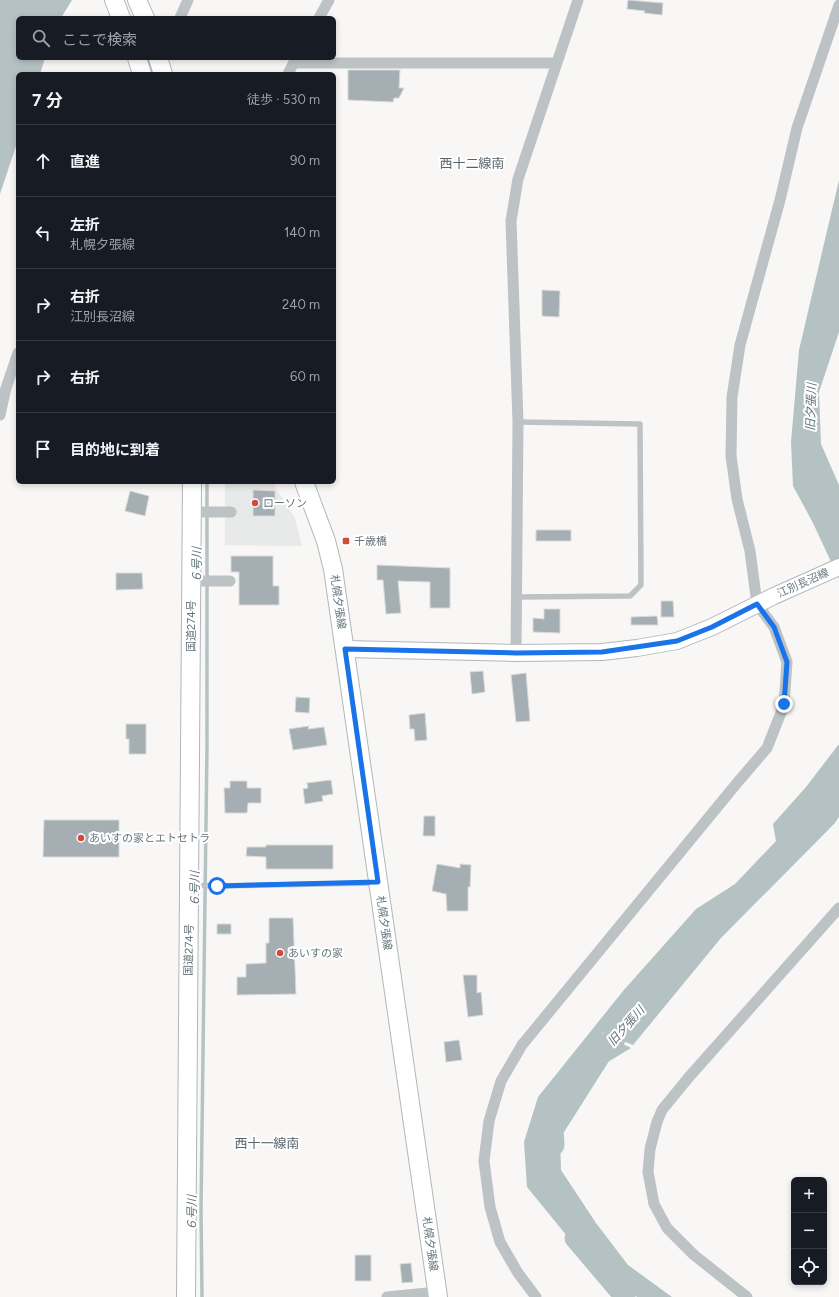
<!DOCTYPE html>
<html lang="ja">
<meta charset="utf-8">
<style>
body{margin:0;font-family:Figtree,"Noto Sans JP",sans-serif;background:#242831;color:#f1f3f6}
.controls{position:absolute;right:12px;bottom:12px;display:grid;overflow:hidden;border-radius:6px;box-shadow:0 2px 6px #0003}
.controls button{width:36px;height:36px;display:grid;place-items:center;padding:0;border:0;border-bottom:1px solid #363941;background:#171b24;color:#f1f3f6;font:20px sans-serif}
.stop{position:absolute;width:12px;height:12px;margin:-9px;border:3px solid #1a73e8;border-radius:50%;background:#fff}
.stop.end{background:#1a73e8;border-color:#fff;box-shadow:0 1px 4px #0008}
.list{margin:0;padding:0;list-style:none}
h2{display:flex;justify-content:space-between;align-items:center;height:52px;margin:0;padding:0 16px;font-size:17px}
h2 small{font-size:13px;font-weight:400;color:#9ea1a6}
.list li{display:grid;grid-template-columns:26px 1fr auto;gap:12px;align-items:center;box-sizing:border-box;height:72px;padding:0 16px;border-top:1px solid #363941}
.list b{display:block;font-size:15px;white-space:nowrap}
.list p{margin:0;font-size:13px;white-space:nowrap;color:#9ea1a6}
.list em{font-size:13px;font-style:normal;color:#9ea1a6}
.icon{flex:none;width:22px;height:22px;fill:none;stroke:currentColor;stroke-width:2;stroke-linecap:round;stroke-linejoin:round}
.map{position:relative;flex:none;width:839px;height:1297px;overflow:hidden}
.search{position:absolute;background:#171b24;box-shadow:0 2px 6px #0003;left:16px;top:16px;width:320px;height:44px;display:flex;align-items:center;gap:10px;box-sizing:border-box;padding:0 14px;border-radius:6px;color:#9ea1a6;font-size:15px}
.panel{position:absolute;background:#171b24;box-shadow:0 2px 6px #0003;left:16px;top:72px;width:320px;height:412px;border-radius:6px}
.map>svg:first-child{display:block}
</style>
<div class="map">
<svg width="839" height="1297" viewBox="0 0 839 1297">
<rect width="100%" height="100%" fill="#f8f7f5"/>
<path fill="#e8e9e9" d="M225,482H274L276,488L295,518L302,546L225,545Z"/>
<path fill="#b5c2c4" d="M0,0H72L61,18H18V58H45L40,74H18V140L0,194Z
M839,180V332L819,392L821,444L839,485V579L813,523L793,486L791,442L799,350Z
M839,744V817L835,823L721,938L633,1045L600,1032L631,1048L575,1082L559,1108L561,1170L596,1223L628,1265L672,1297H637L571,1241L527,1187L524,1142L538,1097L623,991L696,909L735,884L776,841L773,824L806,787Z"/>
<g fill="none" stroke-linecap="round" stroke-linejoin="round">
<path stroke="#b5c2c4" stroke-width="3.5" d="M202,1297L201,1209L207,746V482"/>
<path stroke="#b5c2c4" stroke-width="21" d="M554,1145L553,1130L603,1051L634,1017
M575,1238L625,1297"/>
</g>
<path fill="#a5aeb2" stroke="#d9d9d8" d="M628,0L663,3L662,15L644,13L645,11L627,9Z
M348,70H400L399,88H404L399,98H394L393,102L348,100Z
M542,290L560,291L559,317L542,316Z
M253,490L275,491V516H253Z
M130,491L149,496L145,516L125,511Z
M536,530H571V541H536Z
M231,556H273V586H279V605H239V572H231Z
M377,565L450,568V608H430V582L398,581L401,613L386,614L383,580H377Z
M116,573H142L143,589L116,590Z
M661,601H673L674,617H661Z
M544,609H560V633L533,632V618L544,619Z
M657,616L658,625H631V617Z
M483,671L485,692L472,694L470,672Z
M526,673L530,721L516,722L511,675Z
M296,697L310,698L309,713L295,712Z
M425,713L427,740L415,741L414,729H410L409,715Z
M126,724H146V754H129V739H126Z
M309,726L308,729L324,727L327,745L293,750L289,729Z
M331,780L333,794L322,796L323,801L305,804L303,789L308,788L307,783Z
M230,781H247V788H261V803H248L247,813H225L224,788H230Z
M424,816H435V836H423Z
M44,820H119V857H43Z
M266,845H333V869H266V857L246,856L247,847H266Z
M437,864L460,868V864L471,865L470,887H468V911H447L446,894L432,891Z
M269,918H293L296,994L237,995V977H246V964L266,963V943H269Z
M217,924H231V934H217Z
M463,975H477V993L481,992L483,1015L468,1017Z
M459,1040L462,1060L446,1062L444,1042Z
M355,1255H371V1281H355Z
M411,1263L413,1282L402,1283L400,1264Z"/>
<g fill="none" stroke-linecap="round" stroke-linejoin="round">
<defs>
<path id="secondary" d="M345,649L516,653L602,652L637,648L677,641L712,627L774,596L839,567"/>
<path id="primary" d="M304,482L326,541L333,569L438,1297"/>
<path id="trunk" d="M114,0L121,18
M137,0L145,18
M137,58L142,74
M158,58L163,74
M186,1297L192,482"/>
</defs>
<use href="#secondary" stroke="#b0b7ba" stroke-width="18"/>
<use href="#primary" stroke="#b1b7b9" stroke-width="20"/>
<use href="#trunk" stroke="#b1b6b8" stroke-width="20"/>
<path stroke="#bdc2c5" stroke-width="5.5" d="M517,597L630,596L641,585L640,424L518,422
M190,885L217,886L376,883"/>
<path stroke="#bdc2c5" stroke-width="11" d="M180,18L188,0
M319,18L329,0
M294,63H557
M288,74L296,58
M0,415L6,388L18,353
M192,512H231
M191,581H230
M516,653L518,422L511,221L518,179L578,0
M387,1297L437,1292
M536,1297L518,1273L500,1242L490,1207L484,1161L489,1121L501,1081L522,1045L737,783L767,748L784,705L787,662L774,627L757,604L750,551L737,499L731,456L732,397L740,345L780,200L797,128L839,5
M747,1297L694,1255L667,1228L654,1204L648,1172L650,1149L657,1122L662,1110L689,1077L839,908"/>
<use href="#secondary" stroke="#fff" stroke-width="16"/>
<use href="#primary" stroke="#fff" stroke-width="18"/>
<use href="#trunk" stroke="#fff" stroke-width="18"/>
</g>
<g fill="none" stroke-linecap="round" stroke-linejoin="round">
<path stroke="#1a73e8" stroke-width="5" d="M217,886L378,882L345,649L516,653L602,652L677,641L712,627L757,604L774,627L787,662L784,704"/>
</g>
<g fill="#d24a3b" stroke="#fff" stroke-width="1.5">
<circle cx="255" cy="503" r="4"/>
<rect x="342" y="537" width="8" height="8" rx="2"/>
<circle cx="81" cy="838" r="4"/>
<circle cx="280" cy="953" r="4"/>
</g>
<g text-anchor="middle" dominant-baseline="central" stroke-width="4" stroke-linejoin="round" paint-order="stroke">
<g font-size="11" fill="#66767d" stroke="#fff" text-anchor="start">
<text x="263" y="503">ローソン</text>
<text x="354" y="541">千歳橋</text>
<text x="89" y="838">あいすの家とエトセトラ</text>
<text x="288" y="953">あいすの家</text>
</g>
<g font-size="11" fill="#66767d" stroke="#fff">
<text transform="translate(803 583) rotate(-24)">江別長沼線</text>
<text transform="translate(338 602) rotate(82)">札幌夕張線</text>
<text transform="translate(191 626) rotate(-90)">国道274号</text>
<text transform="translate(384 923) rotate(82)">札幌夕張線</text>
<text transform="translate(189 950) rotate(-89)">国道274号</text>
<text transform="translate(430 1244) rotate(82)">札幌夕張線</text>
</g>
<g font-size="12" font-style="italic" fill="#607578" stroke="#fff">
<text transform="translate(811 407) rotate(-88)">旧夕張川</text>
<text transform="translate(197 565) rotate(-90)">６号川</text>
<text transform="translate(195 889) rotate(-90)">６号川</text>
<text transform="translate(626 1026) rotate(-48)">旧夕張川</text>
<text transform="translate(192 1213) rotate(-90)">６号川</text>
</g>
<g font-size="13" fill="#576469" stroke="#fff">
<text x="472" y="163">西十二線南</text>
<text x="267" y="1143">西十一線南</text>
</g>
</g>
</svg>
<div class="controls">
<button>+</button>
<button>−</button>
<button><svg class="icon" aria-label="locate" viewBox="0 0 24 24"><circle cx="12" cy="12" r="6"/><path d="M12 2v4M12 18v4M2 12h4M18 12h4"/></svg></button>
</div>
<div class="stop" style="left:217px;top:886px"></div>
<div class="stop end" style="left:784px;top:704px"></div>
<div class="search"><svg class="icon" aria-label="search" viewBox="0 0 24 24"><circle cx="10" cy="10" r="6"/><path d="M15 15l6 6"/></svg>ここで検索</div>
<section class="panel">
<h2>7 分<small>徒歩 · 530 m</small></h2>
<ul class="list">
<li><svg class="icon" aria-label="ahead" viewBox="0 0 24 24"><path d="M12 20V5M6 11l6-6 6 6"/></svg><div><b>直進</b></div><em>90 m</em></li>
<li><svg class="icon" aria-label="left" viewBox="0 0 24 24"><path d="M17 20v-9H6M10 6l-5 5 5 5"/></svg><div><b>左折</b><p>札幌夕張線</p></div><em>140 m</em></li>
<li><svg class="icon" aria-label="right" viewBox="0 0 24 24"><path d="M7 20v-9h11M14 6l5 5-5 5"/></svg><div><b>右折</b><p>江別長沼線</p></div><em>240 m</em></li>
<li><svg class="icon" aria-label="right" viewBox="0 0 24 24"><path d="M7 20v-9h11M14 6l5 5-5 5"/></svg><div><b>右折</b></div><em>60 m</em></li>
<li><svg class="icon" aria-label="arrive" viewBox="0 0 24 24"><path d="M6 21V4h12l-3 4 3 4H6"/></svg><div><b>目的地に到着</b></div></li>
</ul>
</section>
</div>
